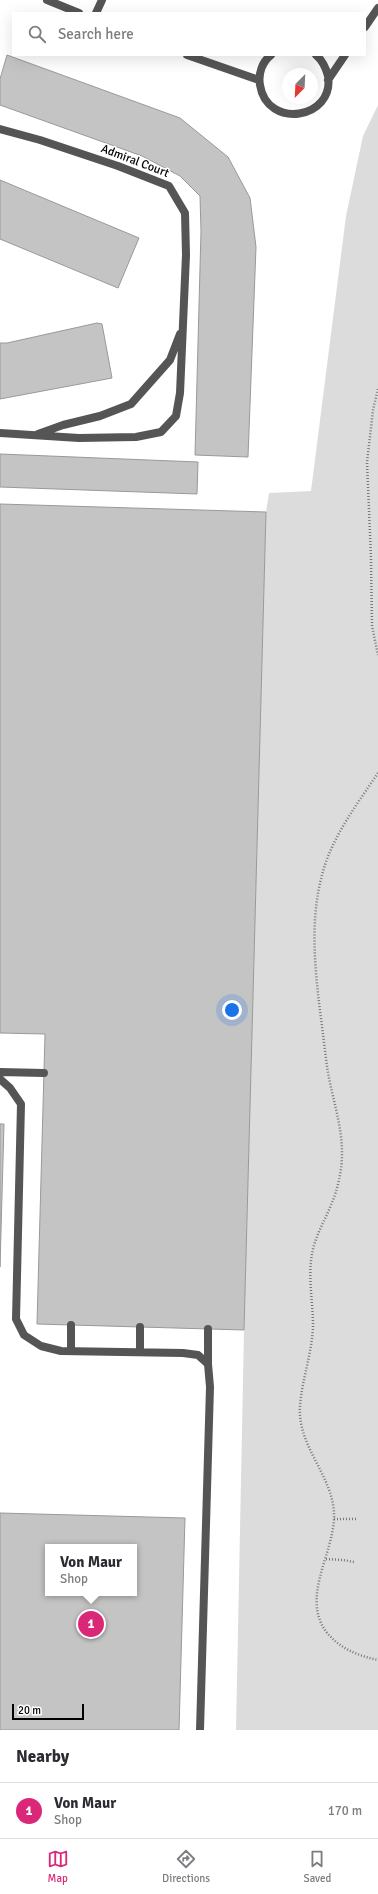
<!DOCTYPE html>
<style>
body{margin:0;font-family:Signika,sans-serif;background:#f2f2f3;color:#2b2b33}
.compass{position:absolute;left:282px;top:68px;width:36px;height:36px;border-radius:50%;background:#fff;box-shadow:0 4px 16px #0002;rotate:204deg}
.scale{position:absolute;left:12px;bottom:10px;width:72px;box-sizing:border-box;padding-left:4px;border:2px solid #000;border-top:0;font-size:11px;line-height:14px;white-space:nowrap;color:#000;-webkit-text-stroke:3px #fff;paint-order:stroke}
.you{position:absolute;left:232px;top:1010px;width:14px;height:14px;margin:-10px;border:3px solid #fff;border-radius:50%;background:#1a73e8;box-shadow:0 0 0 6px #1a73e833}
.badge{display:grid;place-items:center;width:26px;height:26px;border-radius:50%;background:#db2777;color:#fff;font-size:13px;font-weight:700}
.pin{position:absolute;translate:-50% -50%;border:2px solid #fff;box-shadow:0 1px 4px #0006}
.popup{position:absolute;left:45px;top:1544px;width:92px;height:52px;box-sizing:border-box;display:grid;place-content:center;border-radius:0px;background:#fff;filter:drop-shadow(0 1px 3px #0005);font-size:13px;white-space:nowrap;color:#7c7c81}
.popup b{font-size:15px;color:#2b2b33}
.popup::after{content:'';position:absolute;left:50%;top:100%;margin-left:-8px;border:8px solid transparent;border-top-color:#fff}
.list{margin:0;padding:0;list-style:none}
h2{display:flex;justify-content:space-between;align-items:center;height:52px;margin:0;padding:0 16px;font-size:17px}
h2 small{font-size:13px;font-weight:400;color:#7c7c81}
.list li{display:grid;grid-template-columns:26px 1fr auto;gap:12px;align-items:center;box-sizing:border-box;height:56px;padding:0 16px;border-top:1px solid #e1e1e2}
.list b{display:block;font-size:15px;white-space:nowrap}
.list p{margin:0;font-size:13px;white-space:nowrap;color:#7c7c81}
.list em{font-size:13px;font-style:normal;color:#7c7c81}
.icon{flex:none;width:22px;height:22px;fill:none;stroke:currentColor;stroke-width:2;stroke-linecap:round;stroke-linejoin:round}
.map{position:relative;flex:none;width:378px;height:1730px;overflow:hidden}
.search{position:absolute;background:#fff;box-shadow:0 4px 16px #0002;left:12px;right:12px;top:12px;height:44px;display:flex;align-items:center;gap:10px;box-sizing:border-box;padding:0 14px;border-radius:0px;color:#7c7c81;font-size:15px}
.sheet{height:108px;background:#fff}
nav{display:flex;justify-content:space-around;align-items:center;box-sizing:border-box;height:56px;border-top:1px solid #e1e1e2;background:#fff;font-size:11px;color:#7c7c81}
nav a{display:grid;justify-items:center;gap:2px}
nav .on{color:#db2777}
.map>svg:first-child{display:block}
</style>
<div class="map">
<svg width="378" height="1730" viewBox="0 0 378 1730">
<rect width="100%" height="100%" fill="#fff"/>
<path fill="#dcdcdc" d="M378,105V1730H236L244,1330L266,512L269,493L311,491L346,216L363,136Z"/>
<path fill="#c4c4c4" stroke="#999" fill-rule="evenodd" d="M7,55L180,118L228,157L250,198L256,247L248,457L195,455L201,231L200,196L180,176L142,156L0,105V79Z
M0,180L139,238L118,288L0,239Z
M97,323L102,324L112,378L0,399V343H7Z
M0,454L198,462L197,494L0,487Z
M0,504L266,512L244,1330L37,1324L45,1034L0,1033Z
M0,1124H4L0,1267Z
M0,1513L185,1518L179,1730H0ZM48,1547H134V1593H48Z"/>
<g fill="none" stroke-linecap="round" stroke-linejoin="round">
<path stroke="#777" stroke-width="2.5" stroke-dasharray="1 2" stroke-linecap="butt" d="M378,389L373,410L367,462L371,558L372,626L378,655
M378,773C359,801 339,828 327,859C309,909 314,960 320,1011C323,1032 325,1053 328,1073C333,1100 342,1126 342,1153C342,1170 338,1189 331,1205C325,1220 317,1233 313,1249C307,1274 313,1300 313,1326C312,1354 302,1379 300,1406C297,1448 336,1478 334,1519C332,1557 300,1600 328,1634C341,1649 359,1656 378,1660
M334,1519H358
M326,1559L343,1560L354,1562"/>
<path stroke="#555" stroke-width="8" d="M96,13L102,0
M0,1072L44,1073
M0,1079L10,1088L21,1104L16,1319L24,1335L41,1346L61,1351L183,1353L198,1355L208,1364L210,1387L200,1730
M140,1327V1352
M208,1329V1364
M71,1351V1325"/>
<path stroke="#555" stroke-width="8" d="M47,0L79,13
M365,27L378,8
M187,55L259,80
M271,55C262,62 258,74 260,85C267,130 335,119 328,76C326,68 323,61 316,55
M328,80L345,55
M0,129L40,140L118,166L169,186L185,213L186,255L180,393L176,416L161,432L136,437L79,438L0,433
M38,434L63,425L100,416L131,404L170,360L180,334"/>
</g>
<g text-anchor="middle" dominant-baseline="central" stroke-width="3" stroke-linejoin="round" paint-order="stroke">
<g font-size="12" fill="#000" stroke="#fff">
<text transform="translate(135 161) rotate(21)">Admiral Court</text>
</g>
</g>
</svg>
<svg class="compass" viewBox="-18 -18 36 36"><path d="M0-13l5 13h-10z" fill="#e53935"/><path d="M0 13l5-13h-10z" fill="#7c7c81"/></svg>
<div class="scale">20 m</div>
<div class="you"></div>
<div class="pin badge" style="left:91px;top:1624px">1</div>
<div class="popup"><b>Von Maur</b>Shop</div>
<div class="search"><svg class="icon" aria-label="search" viewBox="0 0 24 24"><circle cx="10" cy="10" r="6"/><path d="M15 15l6 6"/></svg>Search here</div>
</div>
<section class="sheet">
<h2>Nearby<small></small></h2>
<ul class="list">
<li><span class="badge">1</span><div><b>Von Maur</b><p>Shop</p></div><em>170 m</em></li>
</ul>
</section>
<nav>
<a class="on"><svg class="icon" aria-label="map" viewBox="0 0 24 24"><path d="M3 6l6-2 6 2 6-2v14l-6 2-6-2-6 2zM9 4v14M15 6v14"/></svg>Map</a>
<a><svg class="icon" aria-label="directions" viewBox="0 0 24 24"><path d="M12 3l9 9-9 9-9-9zM9 14v-3h6M13 9l2 2-2 2"/></svg>Directions</a>
<a><svg class="icon" aria-label="saved" viewBox="0 0 24 24"><path d="M7 4h10v16l-5-4-5 4z"/></svg>Saved</a>
</nav>
